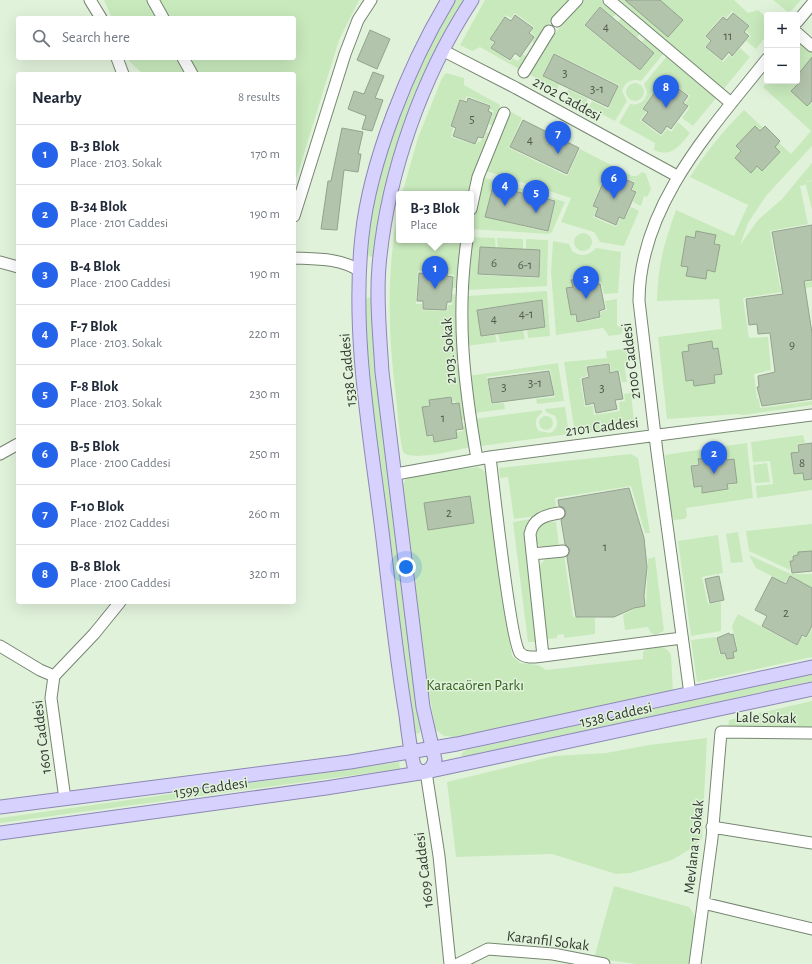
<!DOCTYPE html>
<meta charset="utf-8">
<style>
body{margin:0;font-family:"Alegreya Sans",sans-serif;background:#f2f2f3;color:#1f2937}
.controls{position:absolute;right:12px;top:12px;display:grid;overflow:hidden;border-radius:4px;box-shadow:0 4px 16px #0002}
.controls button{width:36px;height:36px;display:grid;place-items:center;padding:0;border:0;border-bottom:1px solid #e0e1e3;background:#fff;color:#1f2937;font:20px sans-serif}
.you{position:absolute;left:406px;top:567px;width:14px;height:14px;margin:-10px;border:3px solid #fff;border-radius:50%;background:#1a73e8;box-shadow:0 0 0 6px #1a73e833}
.badge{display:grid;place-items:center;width:26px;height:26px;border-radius:50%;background:#2563eb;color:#fff;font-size:13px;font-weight:700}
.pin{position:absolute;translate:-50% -33px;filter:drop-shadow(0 1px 2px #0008)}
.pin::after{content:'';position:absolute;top:21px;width:14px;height:12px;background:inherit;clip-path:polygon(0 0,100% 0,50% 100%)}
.popup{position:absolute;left:396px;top:191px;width:78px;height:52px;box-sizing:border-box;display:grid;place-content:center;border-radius:4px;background:#fff;filter:drop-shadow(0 1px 3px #0005);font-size:13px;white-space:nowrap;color:#747a83}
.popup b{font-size:15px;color:#1f2937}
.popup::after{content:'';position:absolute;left:50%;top:100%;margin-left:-8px;border:8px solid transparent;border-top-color:#fff}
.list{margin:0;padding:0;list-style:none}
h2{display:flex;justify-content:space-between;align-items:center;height:52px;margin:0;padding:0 16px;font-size:17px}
h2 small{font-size:13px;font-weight:400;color:#747a83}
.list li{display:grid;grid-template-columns:26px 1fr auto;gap:12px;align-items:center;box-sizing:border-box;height:60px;padding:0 16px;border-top:1px solid #e0e1e3}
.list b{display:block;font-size:15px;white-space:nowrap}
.list p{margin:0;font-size:13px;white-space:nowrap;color:#747a83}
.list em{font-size:13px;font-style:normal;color:#747a83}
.icon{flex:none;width:22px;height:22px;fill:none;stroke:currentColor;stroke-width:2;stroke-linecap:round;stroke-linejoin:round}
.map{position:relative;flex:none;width:812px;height:964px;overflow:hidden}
.search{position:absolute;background:#fff;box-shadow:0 4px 16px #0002;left:16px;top:16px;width:280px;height:44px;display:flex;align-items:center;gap:10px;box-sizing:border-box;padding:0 14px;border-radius:4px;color:#747a83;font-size:15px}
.panel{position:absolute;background:#fff;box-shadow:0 4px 16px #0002;left:16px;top:72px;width:280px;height:532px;border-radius:4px}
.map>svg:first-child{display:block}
</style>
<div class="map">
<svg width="812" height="964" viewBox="0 0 812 964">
<rect width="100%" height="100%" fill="#e1f2db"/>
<path fill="#c8e9bc" d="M104,0H359L339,40L294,186V74H143L130,62L128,58H294V18H112Z
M454,0H464L434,53L374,256L370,257L366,252C376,185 393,118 424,56C433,37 444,19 454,0Z
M485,0H571L547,26L535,44L532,42L535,36L531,33L534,27L515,13L511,18L506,15L489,39L493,42L491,48L510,62L513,58L518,61L523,54L527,57L519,69L480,47L472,51L460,45Z
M584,0H601L617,13L613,17L600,6L584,25L640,71L655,53L642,42L646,37L664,53L641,81C632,78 625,82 622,91L627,101L615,121L589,107L592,101L608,109L619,85L554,53L542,76L555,83L557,80L560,82L557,90L529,74L550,39Z
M620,0H734L748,13L758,10L767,18V35L756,49L746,41L751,36L746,31L750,26L732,11L726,18L723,15L705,36L710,41L705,47L723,62L729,55L732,57L740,48L750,57L722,91Z
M773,0H801L792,10L788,12Z
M622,17L640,33L637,38L618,22Z
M804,39L812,47V146L766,196L748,223L740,245L758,220L782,199L812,163V180L805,182V185L800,186L808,224L770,231L780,287L812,281V287L743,298L749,338L768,337L771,370L754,374L757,398L759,399L760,408L812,401V405L743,415L738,414L667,419L658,337L722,329L719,299L657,301C658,264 664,244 676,210L734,236L748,205L690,177C706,152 723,131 744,110L791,154L811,131L763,87L768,81H797V47Z
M667,56L716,98L693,126L682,118L690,107L685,103L690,96L670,81L665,88L660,84L642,109L646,112L640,120L661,136L667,129L671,132L678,122L690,133C680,146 671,158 654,150L655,143L619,123L630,104C639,106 646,101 647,92L644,84Z
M446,73L464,78V85L500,105L494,126L489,124L494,111L489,109L491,105L467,96L465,100L460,99L450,127L453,128L451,137L476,145L478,141L480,142L482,139H484L487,132L491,134L469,194H402L418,138L442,78Z
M626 92a9 9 0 1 1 18 0a9 9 0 1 1-18 0Z
M568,89L588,99L585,105L566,95Z
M511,112L522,118L509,148L567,176L580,149L632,176H637L642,172L646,174L651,189L647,197L644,196L641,206L633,202L637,192L632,189L635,182L612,173L609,179L604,177L592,206L597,209L593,217L616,227L620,218L624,220L631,207L639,211L624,246L600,242L594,232L561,222L571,198L486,171Z
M482,177L510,185L508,192L505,191V188L492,185L485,217L548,232L556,200L545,198L546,196L565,202L552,232L548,234L472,229L476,199Z
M812,181V210L805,182Z
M513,186L533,192V195L517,191L516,194L512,193Z
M399,207V240H462L457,288H453L454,275L448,274V267L425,266L424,271H418L416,304H422V310L447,311L448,305H452V294L458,295V353L467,419L462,420L459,403L452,401L451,396L429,400V405L422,407L427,437L433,436L434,442L457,439L456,432L463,431L462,426L467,425L470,447C457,450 412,462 403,452C399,434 398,416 396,397C388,334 386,270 399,207Z
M574 242a9 9 0 1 1 18 0a9 9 0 1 1-18 0Z
M471,237L495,238L496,251H491V247H479L478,275L539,278L541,250L528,249V253H526V239L548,240L547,286L467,290Z
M497,238L523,239V252C515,248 506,247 498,251Z
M553,241L569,244L572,251C581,258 590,255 596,248L621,252L618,293L604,294L601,282H598L596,275L571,280L572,287L565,288L571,315H575L576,323L601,318L600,312L607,310L605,301L617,299V326L622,327V334L609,336L603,328L556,335L551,272Z
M547,291L550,336L528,338L527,329L546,327L542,300L477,309L481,336L495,335L497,342L466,346V296Z
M368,297L373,300L376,367L421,731L418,734L415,733L413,728L371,396L366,349L364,301Z
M522,325L525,339L500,342L497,329H502L503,333L520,331Z
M622,349L627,352L628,362L624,363L627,382H622L619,370L611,372L610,363L586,366L587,376L580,378L585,407L593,405L594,415L620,411L619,402L625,401L624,394L631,393L634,421L625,427L575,434L564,362L607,358L606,351Z
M558,363L564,401L537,404L536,399L555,397L550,369L487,377L491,404L504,403L505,409L474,413L468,376Z
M565,407L569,434L481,446L477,441L475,419L542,410V413C535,417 534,425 539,431L550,433C557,430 559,423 555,416L546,412L545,409Z
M539 423a7 7 0 1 1 14 0a7 7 0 1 1-14 0Z
M803,435L805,443L797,444L798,451L791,453L793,474L803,473L804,480L812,479V490L757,498L756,486L773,484L770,461L753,462L751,442Z
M747,443L753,498L686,508L687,516L685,519L674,520L671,514L665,455L704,449L706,458L697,459L698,464L690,465L693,487H701L702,493L728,490V485L737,484L734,459H728L727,455L712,457L710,448Z
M631,454L638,458L650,533H645L631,486L555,498L557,510L536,516L514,519L508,477L500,478L499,468Z
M767,463L770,482L755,483L753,465Z
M478,467L486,472L487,477L512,656L520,663L538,665L546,670L643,659V652L646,649C656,647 666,644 671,655L673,691L456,737L444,736L435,729L425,666L402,487L405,480L414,475Z
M530,519L524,528V536L537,642H528L513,522Z
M548,522H556L559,546L543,547L537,545C535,534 536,525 548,522Z
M812,524V551L798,552V555H792V561H790V570L749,551L746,531Z
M738,532L743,562L731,563L726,534Z
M718,535L723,573L702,577L708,604L721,602V631L691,636L678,541Z
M564,554L573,617L595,618V634L564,638V634L557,635V638L547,639L538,574L541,564L547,557Z
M749,555L791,574H812V588L790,576L785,583L756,568Z
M655,557L664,631L655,635L651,633L648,627L625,630L623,615L635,608L646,606L648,559Z
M738,614L797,646L802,637L806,638L812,628V657L697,682L691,640L716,637L720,655L738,651L732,626Z
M812,674V681L482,754L463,757L461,754L466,750Z
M812,701V731L728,730L729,720Z
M707,738L702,839L692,848L672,860L631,873L616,874L552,854L456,857L447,782L554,756L606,753L649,745Z
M399,762L400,769L0,823V818Z
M614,886L689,907C703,923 695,945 688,964H636L594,958Z"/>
<path fill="#b3c4ad" stroke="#93a38d" d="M625,0H660L683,20L668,37Z
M600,7L654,53L640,70L585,25Z
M733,13L749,26L744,32L749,36L732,56L729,52L722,60L706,47L711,41L706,36L723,17L727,20Z
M515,15L533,28L529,33L534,37L520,57L515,53L510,60L491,48L495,42L490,39L505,17L511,21Z
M370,30L390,39L377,69L357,60Z
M554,54L618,86L608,107L543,76Z
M812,57V101L807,106L791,91L798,84L797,76Z
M373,72L384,76L375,98L383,100L372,131L362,129L366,116L348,109L354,91L364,94Z
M671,83L688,96L683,103L688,106L671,129L667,126L661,134L642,120L648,112L643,109L660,85L665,89Z
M468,98L490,106L488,111L492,113L483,138L478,137L475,144L453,136L456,128L451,126L460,100L467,102Z
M523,120L579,148L567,174L510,147Z
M755,126L760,131L765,126L780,141L775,147L780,152L762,171L757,166L751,173L735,158L741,151L736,146Z
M342,128L363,132L358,154H361L358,172L344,170L337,230L321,229L328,181H331Z
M613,174L634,183L631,190L636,192L624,219L619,217L616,225L595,216L598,208L593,206L605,178L610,180Z
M493,186L555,201L548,231L485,217Z
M812,225V280L804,281L812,333V399L762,406L757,387H759L758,376L775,372L770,333L758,334L757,324L749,325L746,299L783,294L772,232Z
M696,231L716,235L714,244L720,245L715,272L707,270L706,279L686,276L688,267L681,266L686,236L695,238Z
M480,247L540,250L539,277L478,274Z
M425,266L448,268L447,276L453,277L451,302H447L446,310L423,309V301H417L419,273L425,274Z
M594,276L596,284H600L605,309L599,311L600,317L577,322L576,314L571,315L566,288L573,287L571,280Z
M542,300L545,327L481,336L477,310Z
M712,341L713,349L718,348L722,374L714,375L715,383L694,386L693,380L686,381L682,352L689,351L688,345Z
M609,364L610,373L618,371L623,399L615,400L617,409L596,413L594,403L586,405L582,379L589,377L587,367Z
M549,371L554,395L492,403L488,379Z
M451,397L452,404L459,403L463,429L456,430L457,438L434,442L433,435L427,436L422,407L430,406L429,400Z
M812,443V479L804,480L803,473L794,474L791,453L799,452L798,445Z
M726,456L727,460L734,459L737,483L727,484L728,489L702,493V486L694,487L691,466L699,465L698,459Z
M629,488L644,538L647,567L644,596L645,606L634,608L614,617H576L567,557L570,550L565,544L561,520L565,516L566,512L564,508L559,506L558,500Z
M470,496L474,523L428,530L424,503Z
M812,551V571L792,573L790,561H793V556L798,555V552Z
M719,576L724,600L710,603L705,579Z
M790,576L812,588V626L806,637L802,635L797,645L762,626L767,616L755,610L772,577L786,584Z
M729,633L730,635L733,634L737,651L733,652L734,658L727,659L725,653L721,654L717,638Z"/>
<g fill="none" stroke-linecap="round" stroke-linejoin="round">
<defs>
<path id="minor" d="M90,0L101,18
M153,0L163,18
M609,0L731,103
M557,21L577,0
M797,22L812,4
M797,33L812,46
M442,50L516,88L677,176
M117,58L123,74
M183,58L192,74
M524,72L549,31
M471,209L478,177L504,113
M294,216L345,54L358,20L371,0
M467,240C456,317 464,384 477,459
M294,258C317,259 340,258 360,271
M0,262L18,267
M0,454L18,444
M490,457C493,483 511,643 520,653C526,659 535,657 543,656L682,638
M396,474L490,457L812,415
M532,554L563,551
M0,646L40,670L54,676
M543,656L530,534C533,519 545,515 559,513
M690,694L657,452L639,301C639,206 712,128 767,59
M426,772L439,856L450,964
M65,799L51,698L54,676L94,634L120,602
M712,827L812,843
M703,903L812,929
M458,964L488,949L553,954L604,964
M695,964L712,838L721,732L812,733"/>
<path id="major" d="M448,0C409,65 370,161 362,236C351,337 371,439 383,539C390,597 396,656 406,715C408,732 410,749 414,766L419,771L426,772L432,767L435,760L423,707L382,372C380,337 376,301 379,266C387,175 422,76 472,0
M0,807L350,762L457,744L812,667
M0,833L326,788L426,772L812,689"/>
</defs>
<use href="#minor" stroke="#768671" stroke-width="13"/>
<use href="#major" stroke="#8c87b4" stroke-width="15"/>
<use href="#minor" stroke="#fff" stroke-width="11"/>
<use href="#major" stroke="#d7d1fd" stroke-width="13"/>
</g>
<g text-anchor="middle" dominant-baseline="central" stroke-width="3" stroke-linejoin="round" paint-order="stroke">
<g font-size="13" fill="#525b4e">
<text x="606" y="27">4</text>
<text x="728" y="36">11</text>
<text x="565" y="73">3</text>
<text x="597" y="89">3-1</text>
<text x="472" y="119">5</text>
<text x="530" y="140">4</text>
<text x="494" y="263">6</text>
<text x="525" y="265">6-1</text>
<text x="526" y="314">4-1</text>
<text x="494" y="319">4</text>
<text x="792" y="345">9</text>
<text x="535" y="383">3-1</text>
<text x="504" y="387">3</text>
<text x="602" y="388">3</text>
<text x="443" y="418">1</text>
<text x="802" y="463">8</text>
<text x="449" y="513">2</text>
<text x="605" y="547">1</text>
<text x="786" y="613">2</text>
</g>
<g font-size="15" fill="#31382f" stroke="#e1f2db">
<text transform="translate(567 99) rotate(29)">2102 Caddesi</text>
<text transform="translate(449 351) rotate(-94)">2103. Sokak</text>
<text transform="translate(631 361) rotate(-97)">2100 Caddesi</text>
<text transform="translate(348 370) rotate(-95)">1538 Caddesi</text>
<text transform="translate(602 427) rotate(-7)">2101 Caddesi</text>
<text transform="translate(616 715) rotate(-12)">1538 Caddesi</text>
<text transform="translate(766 718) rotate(1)">Lale Sokak</text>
<text transform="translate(42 737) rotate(-97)">1601 Caddesi</text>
<text transform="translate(211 788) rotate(-8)">1599 Caddesi</text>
<text transform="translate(694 847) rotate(-84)">Mevlana 1 Sokak</text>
<text transform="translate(424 870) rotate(-97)">1609 Caddesi</text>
<text transform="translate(548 941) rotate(7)">Karanfil Sokak</text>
</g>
<g font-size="15" fill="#315d1f" stroke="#e1f2db">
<text x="475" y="685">Karacaören Parkı</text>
</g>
</g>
</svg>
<div class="controls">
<button>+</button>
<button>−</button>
</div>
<div class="you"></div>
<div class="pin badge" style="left:435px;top:289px">1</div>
<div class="popup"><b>B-3 Blok</b>Place</div>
<div class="pin badge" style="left:714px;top:474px">2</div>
<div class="pin badge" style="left:586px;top:299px">3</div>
<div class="pin badge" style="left:505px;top:206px">4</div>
<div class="pin badge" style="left:536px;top:213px">5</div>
<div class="pin badge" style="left:614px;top:199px">6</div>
<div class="pin badge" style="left:558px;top:154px">7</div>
<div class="pin badge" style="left:666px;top:108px">8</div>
<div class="search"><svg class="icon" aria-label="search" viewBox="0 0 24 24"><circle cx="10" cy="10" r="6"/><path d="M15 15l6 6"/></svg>Search here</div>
<section class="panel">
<h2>Nearby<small>8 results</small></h2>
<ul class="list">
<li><span class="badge">1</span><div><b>B-3 Blok</b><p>Place · 2103. Sokak</p></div><em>170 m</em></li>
<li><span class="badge">2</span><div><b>B-34 Blok</b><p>Place · 2101 Caddesi</p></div><em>190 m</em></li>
<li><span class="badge">3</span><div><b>B-4 Blok</b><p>Place · 2100 Caddesi</p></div><em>190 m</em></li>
<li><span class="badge">4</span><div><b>F-7 Blok</b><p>Place · 2103. Sokak</p></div><em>220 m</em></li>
<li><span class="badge">5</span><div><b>F-8 Blok</b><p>Place · 2103. Sokak</p></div><em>230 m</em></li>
<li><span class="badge">6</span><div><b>B-5 Blok</b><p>Place · 2100 Caddesi</p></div><em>250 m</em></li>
<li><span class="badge">7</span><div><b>F-10 Blok</b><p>Place · 2102 Caddesi</p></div><em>260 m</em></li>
<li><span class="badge">8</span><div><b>B-8 Blok</b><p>Place · 2100 Caddesi</p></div><em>320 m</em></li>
</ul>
</section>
</div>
